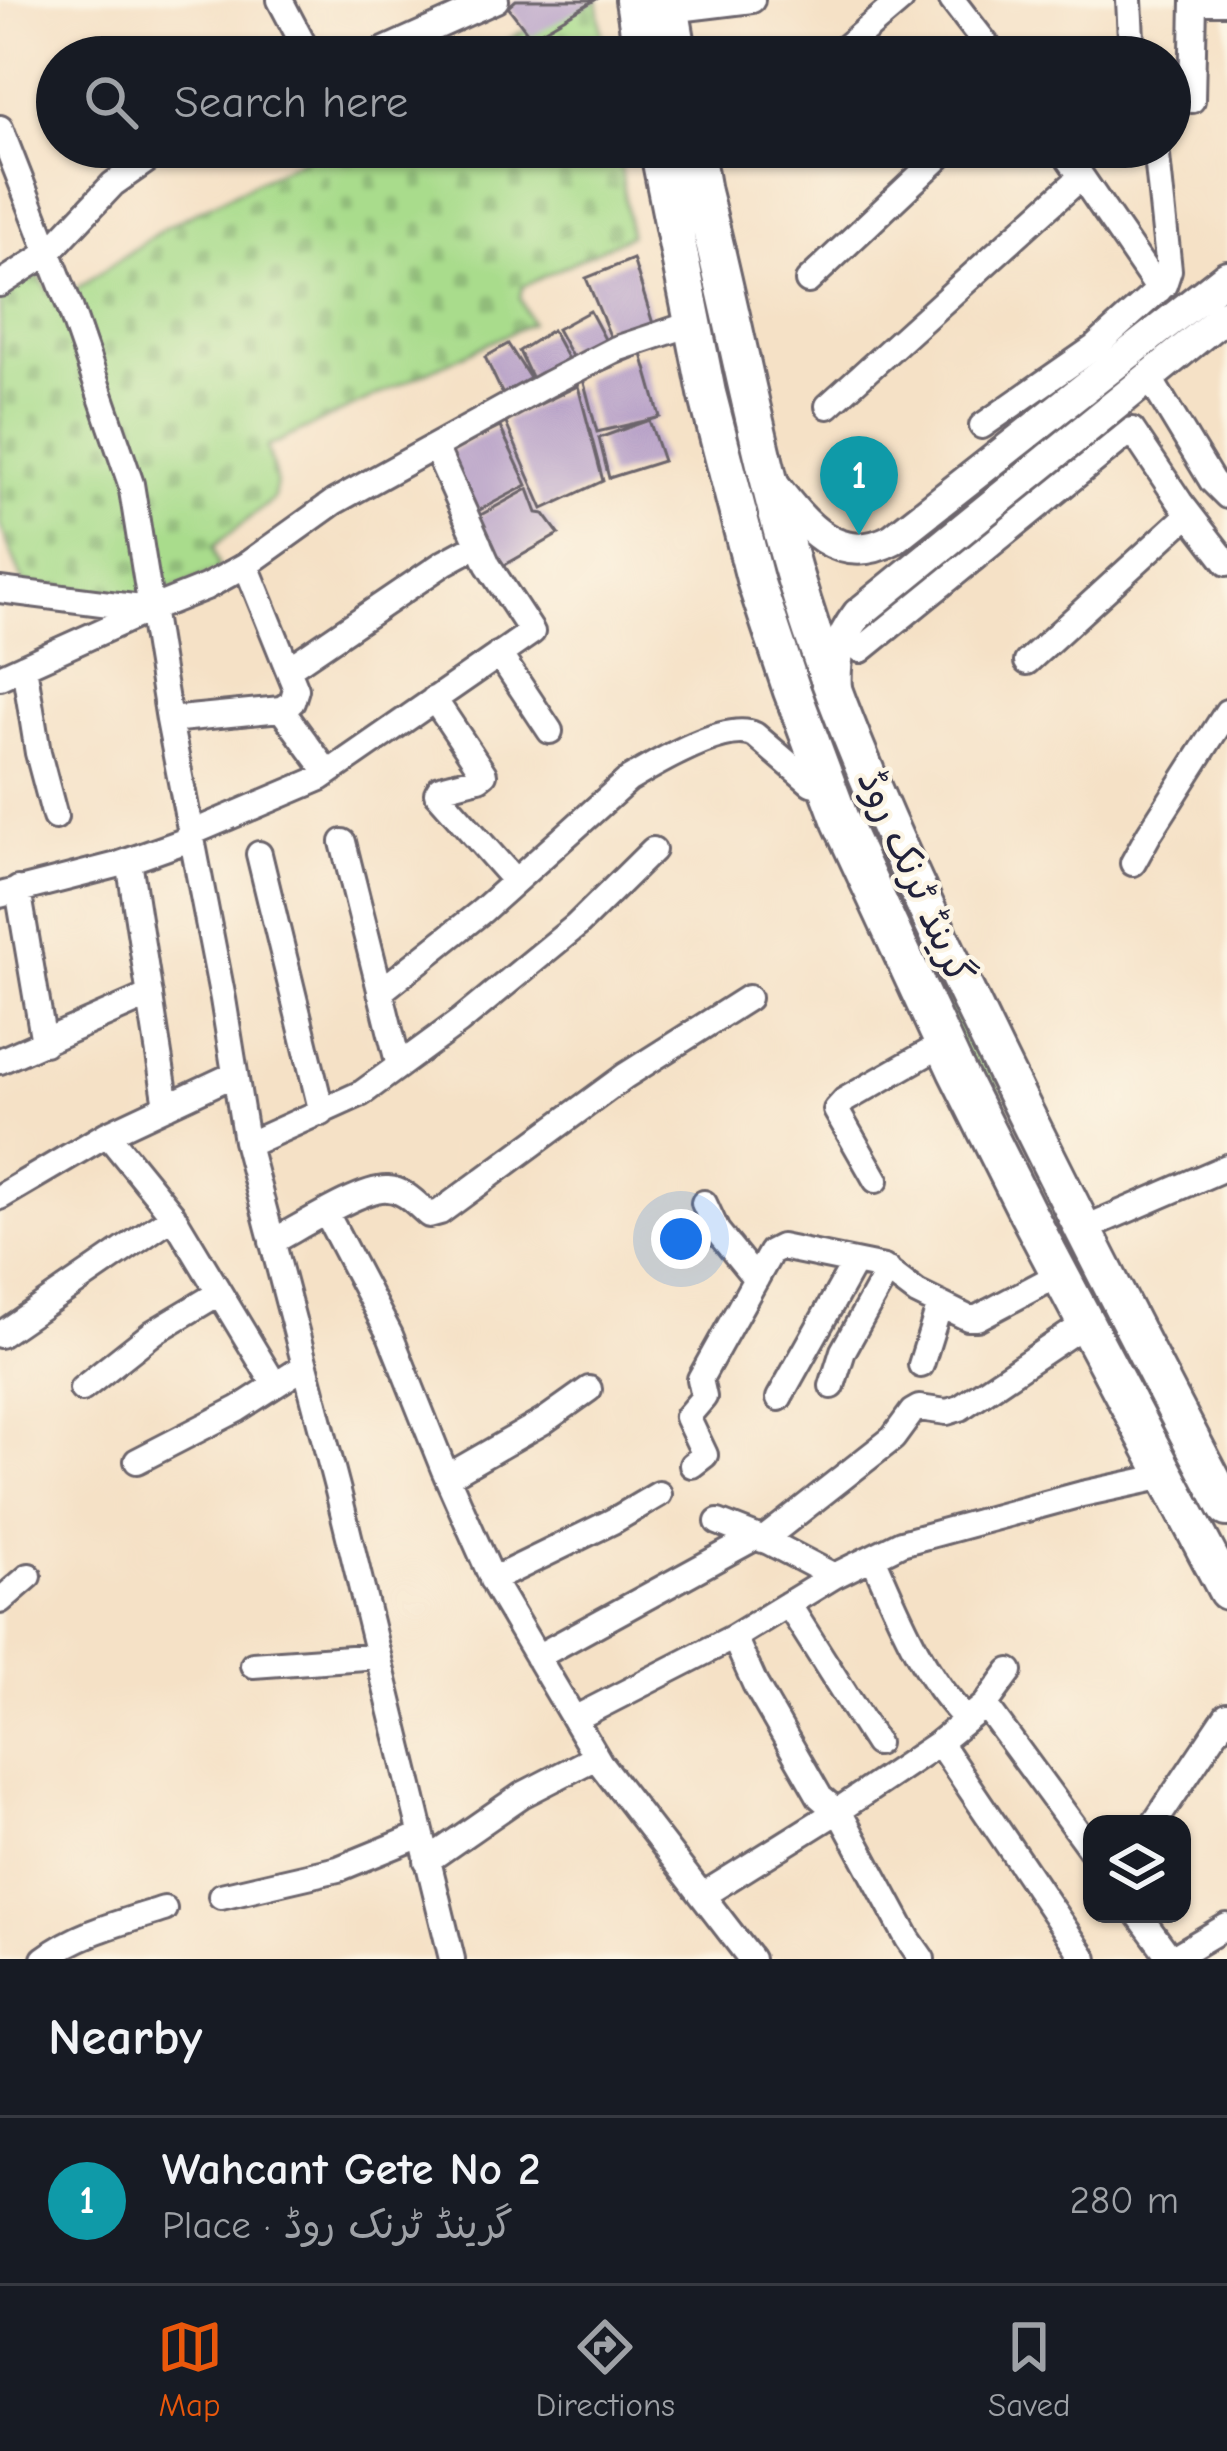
<!DOCTYPE html>
<meta charset="utf-8">
<style>
body{margin:0;font-family:"Comic Neue","Playpen Sans Arabic",sans-serif;background:#20242c;color:#f1f3f6}
.controls{position:absolute;right:36px;bottom:36px;display:grid;overflow:hidden;border-radius:24px;box-shadow:0 3px 9px #0004}
.controls button{width:108px;height:108px;display:grid;place-items:center;padding:0;border:0;border-bottom:3px solid #363941;background:#171b24;color:#f1f3f6;font:60px sans-serif}
.you{position:absolute;left:681px;top:1239px;width:42px;height:42px;margin:-30px;border:9px solid #fff;border-radius:50%;background:#1a73e8;box-shadow:0 0 0 18px #1a73e833}
.badge{display:grid;place-items:center;width:78px;height:78px;border-radius:50%;background:#ea580c;color:#fff;font-size:39px;font-weight:700}
.pin{position:absolute;translate:-50% -99px;filter:drop-shadow(0 3px 6px #0008)}
.pin::after{content:'';position:absolute;top:63px;width:42px;height:36px;background:inherit;clip-path:polygon(0 0,100% 0,50% 100%)}
.list{margin:0;padding:0;list-style:none}
h2{display:flex;justify-content:space-between;align-items:center;height:156px;margin:0;padding:0 48px;font-size:51px}
h2 small{font-size:39px;font-weight:400;color:#9ea1a6}
.list li{display:grid;grid-template-columns:78px 1fr auto;gap:36px;align-items:center;box-sizing:border-box;height:168px;padding:0 48px;border-top:3px solid #363941}
.list b{display:block;font-size:45px;white-space:nowrap}
.list p{margin:0;font-size:39px;white-space:nowrap;color:#9ea1a6}
.list em{font-size:39px;font-style:normal;color:#9ea1a6}
.icon{flex:none;width:66px;height:66px;fill:none;stroke:currentColor;stroke-width:2;stroke-linecap:round;stroke-linejoin:round}
.map{position:relative;flex:none;width:1227px;height:1959px;overflow:hidden}
.search{position:absolute;background:#171b24;box-shadow:0 3px 9px #0004;left:36px;right:36px;top:36px;height:132px;display:flex;align-items:center;gap:30px;box-sizing:border-box;padding:0 42px;border-radius:66px;color:#9ea1a6;font-size:45px}
.sheet{height:324px;background:#171b24}
nav{display:flex;justify-content:space-around;align-items:center;box-sizing:border-box;height:168px;border-top:3px solid #363941;background:#171b24;font-size:33px;color:#9ea1a6}
nav a{display:grid;justify-items:center;gap:6px}
nav .on{color:#ea580c}
.map>svg:first-child{display:block}
</style>
<div class="map">
<svg width="1227" height="1959" viewBox="0 0 1227 1959">
<defs>
<pattern id="grass-dots" width="8" height="8" patternUnits="userSpaceOnUse" patternTransform="scale(3)"><rect width="8" height="8" fill="#a9dc8c"/><path d="M2 2h.1M6 6h.1" fill="none" stroke="#91bc7a" stroke-width="1.8" stroke-linecap="round"/></pattern>
<pattern id="cemetery-stones" width="16" height="16" patternUnits="userSpaceOnUse" patternTransform="scale(3)"><rect width="16" height="16" fill="#a9dc8c"/><path d="M2 7V4a2 2 0 0 1 4 0v3zM10 15v-3a2 2 0 0 1 4 0v3z" fill="#91bc7a"/></pattern>
</defs>
<rect width="100%" height="100%" fill="#fcf5e5"/>
<filter id="ink" filterUnits="userSpaceOnUse"><feTurbulence type="fractalNoise" baseFrequency=".00833" numOctaves="2"/><feDisplacementMap in="SourceGraphic" scale="24" xChannelSelector="R" yChannelSelector="G"/><feConvolveMatrix kernelMatrix="1 2 1 2 8 2 1 2 1" color-interpolation-filters="sRGB"/></filter>
<filter id="wash" filterUnits="userSpaceOnUse"><feTurbulence type="fractalNoise" baseFrequency=".004" numOctaves="4" result="noise"/><feDisplacementMap in="SourceGraphic" scale="48" xChannelSelector="R" yChannelSelector="G"/><feGaussianBlur stdDeviation="2.7" result="paint"/><feColorMatrix in="noise" values="0 0 0 0 0 0 0 0 0 0 0 0 0 0 0 0 0 1.4 0 .05"/><feComposite in="paint" operator="in"/></filter>
<g filter="url(#wash)">
<rect width="100%" height="100%" fill="#f5e1c6"/>
<path fill="url(#grass-dots)" stroke="#667f64" stroke-width="3" d="M694,227L751,440L1015,1125L1023,1155L1169,1441L1157,1443L1005,1151L815,734L749,489L692,245Z"/>
<path fill="url(#cemetery-stones)" stroke="#667f64" stroke-width="3" d="M597,0L605,57H481L519,33Z
M327,147H618L630,235L522,287L520,298L531,323L267,447L276,480L274,499L213,547L219,569L150,598L24,583L0,525V292L34,268L50,293L72,292L166,227Z"/>
<g id="blocks">
<path fill="#b8a2c8" d="M516,0H595L531,37L508,7Z
M633,259L654,327L613,343L586,278Z
M590,311L607,343L575,362L557,329Z
M552,330L570,363L533,381L519,351Z
M508,344L533,383L505,399L485,357Z
M642,354L660,417L649,420L663,461L609,478L599,438L649,420L597,432L583,379Z
M578,386L603,481L543,509L505,421Z
M500,427L527,485L474,513L444,455Z
M528,489L537,513L544,514L559,534L496,570L477,517Z"/>
</g>
</g>
<g filter="url(#ink)">
<use href="#blocks" fill-opacity="0" stroke="#6c656c" stroke-width="3"/>
<g fill="none" stroke-linecap="round" stroke-linejoin="round">
<defs>
<path id="minor" d="M280,0L310,57
M952,0L996,57
M1129,0L1132,57
M1194,2H1227
M670,10L752,0
M369,57L496,0
M834,57L901,0
M1192,100L1194,0
M0,128L70,307L131,484L169,720L223,999L246,1141L338,1491L452,1959
M1061,147L1159,290
M808,281L950,147
M0,284L48,253L113,184L166,147
M1149,377L1212,481L1227,496
M828,406L1081,177
M982,426L1095,347L1164,285L1169,270L1156,147
M246,565L296,689L292,702L281,709L328,773
M0,590L149,609
M861,650L1132,430L1180,502L1227,563
M499,654L550,731
M1027,662L1189,514
M24,666L38,753L55,817
M288,669L444,563L479,544
M0,677L151,609L206,587L246,565L334,502L548,384L616,349L694,323
M434,699L484,774L479,778L440,788L437,793L515,881
M169,720L281,709
M189,834L321,778L532,632L488,565L435,447
M343,842L399,1066
M259,854L322,1113
M129,861L167,1106
M1133,863L1149,834L1227,712
M18,889L44,1043
M0,895L117,865L190,839
M380,992L482,911L628,780C655,764 726,721 755,735L811,783L828,787
M0,1061L150,995
M107,1134L172,1214L275,1385
M247,1145L362,1093L459,1022L576,926L653,850
M876,1180L836,1110L845,1100L943,1044
M0,1197L107,1134L235,1074
M704,1203L717,1231L756,1279
M326,1213L390,1335L444,1470L496,1587L600,1763L751,1959
M1083,1229L1227,1167
M272,1242C297,1229 364,1186 388,1189C405,1190 417,1205 429,1215L440,1212L625,1076L748,998
M0,1335L173,1216
M921,1365L940,1304
M832,1386L843,1351L888,1270
M82,1389L154,1332L219,1293
M779,1398L855,1262
M137,1461L238,1409L305,1366
M692,1465L705,1455L687,1417L704,1397L700,1379L771,1252L781,1247L884,1268L917,1293L968,1318H977L1060,1274
M447,1477L544,1421L589,1389
M718,1522L769,1542L834,1576
M763,1540L893,1438L912,1412L919,1408L947,1412L960,1408L1086,1323
M873,1557C898,1614 921,1674 966,1719
M492,1580L613,1521L659,1494
M0,1601L29,1576
M788,1604L876,1743
M734,1637L755,1684L820,1797L841,1815L908,1939L922,1959
M537,1657L756,1537
M253,1665L378,1656
M985,1705L1092,1851
M574,1719L734,1637L834,1576L901,1543L1082,1494L1166,1476
M942,1747L1085,1959
M1154,1824L1227,1715
M427,1861L522,1795L596,1757
M703,1895L836,1812L937,1744L985,1705L1010,1671
M221,1896L338,1869L421,1835
M1138,1914L1171,1959
M44,1959C78,1933 123,1922 164,1909
M1171,1959L1227,1926"/>
<path id="major" d="M772,483C803,523 837,569 893,539L1227,276
M836,691C834,659 839,639 858,614L1227,314"/>
<path id="highway" d="M634,0L643,57
M669,0L679,57
M658,147L707,393L756,583L792,691L841,822L956,1070L1028,1214L1227,1591
M694,147L702,192C739,338 764,488 812,631C856,760 914,884 973,1006C1054,1175 1140,1342 1227,1508"/>
</defs>
<use href="#minor" stroke="#6c656c" stroke-width="30"/>
<use href="#major" stroke="#6c656c" stroke-width="36"/>
<use href="#highway" stroke="#6c656c" stroke-width="42"/>
<use href="#minor" stroke="#fff" stroke-width="24"/>
<use href="#major" stroke="#fff" stroke-width="30"/>
<use href="#highway" stroke="#fff" stroke-width="36"/>
</g>
</g>
<g text-anchor="middle" dominant-baseline="central" stroke-width="9" stroke-linejoin="round" paint-order="stroke">
<g font-size="39" fill="#22223b" stroke="#fcf5e5">
<text transform="translate(915 877) rotate(66)">گرینڈ ٹرنک روڈ</text>
</g>
</g>
</svg>
<div class="controls">
<button><svg class="icon" aria-label="layers" viewBox="0 0 24 24"><path d="M12 4l9 5-9 5-9-5zM3 14l9 5 9-5"/></svg></button>
</div>
<div class="you"></div>
<div class="pin badge" style="left:859px;top:535px;background:#0f9aa8">1</div>
<div class="search"><svg class="icon" aria-label="search" viewBox="0 0 24 24"><circle cx="10" cy="10" r="6"/><path d="M15 15l6 6"/></svg>Search here</div>
</div>
<section class="sheet">
<h2>Nearby<small></small></h2>
<ul class="list">
<li><span class="badge" style="background:#0f9aa8">1</span><div><b>Wahcant Gete No 2</b><p>Place · گرینڈ ٹرنک روڈ</p></div><em>280 m</em></li>
</ul>
</section>
<nav>
<a class="on"><svg class="icon" aria-label="map" viewBox="0 0 24 24"><path d="M3 6l6-2 6 2 6-2v14l-6 2-6-2-6 2zM9 4v14M15 6v14"/></svg>Map</a>
<a><svg class="icon" aria-label="directions" viewBox="0 0 24 24"><path d="M12 3l9 9-9 9-9-9zM9 14v-3h6M13 9l2 2-2 2"/></svg>Directions</a>
<a><svg class="icon" aria-label="saved" viewBox="0 0 24 24"><path d="M7 4h10v16l-5-4-5 4z"/></svg>Saved</a>
</nav>
